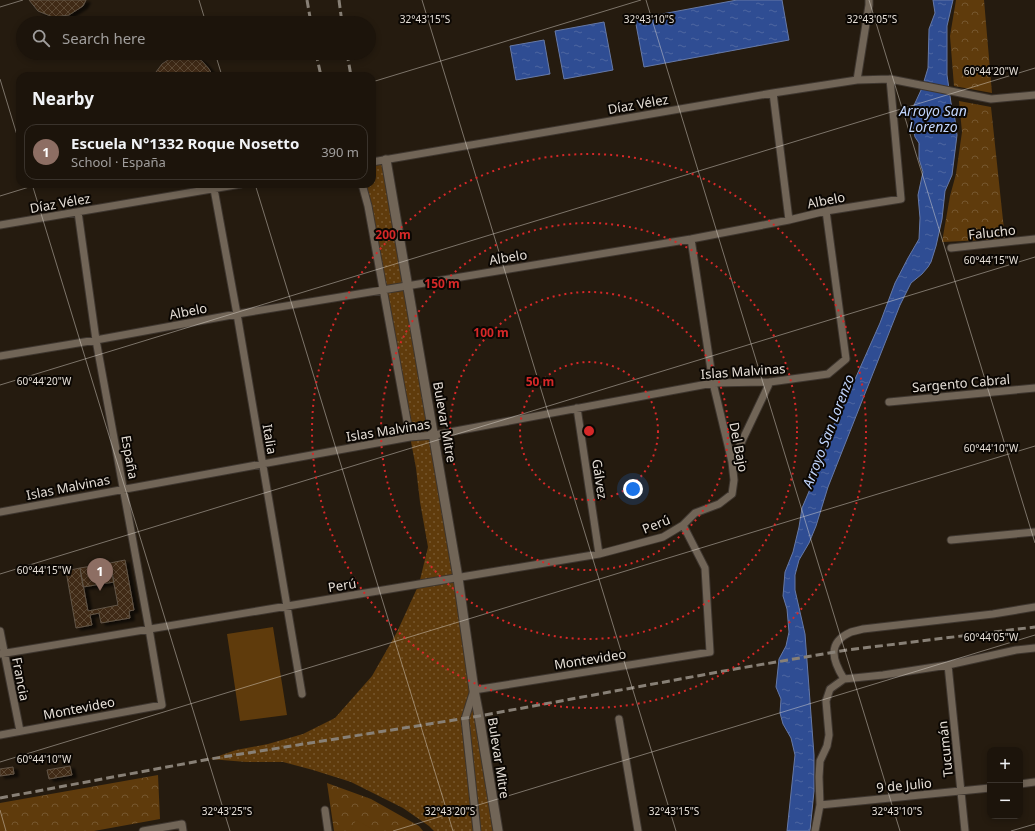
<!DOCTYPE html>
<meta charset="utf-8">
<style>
body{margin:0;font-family:"Noto Sans",sans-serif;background:#251d14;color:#f1f3f6}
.controls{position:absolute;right:12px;bottom:12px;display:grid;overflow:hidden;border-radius:8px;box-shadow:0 2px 6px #0003}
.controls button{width:36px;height:36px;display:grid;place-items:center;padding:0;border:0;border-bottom:1px solid #3a332c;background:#1c140b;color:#f1f3f6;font:20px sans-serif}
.you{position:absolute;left:633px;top:489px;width:14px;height:14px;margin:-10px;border:3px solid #fff;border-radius:50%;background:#1a73e8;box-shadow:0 0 0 6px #1a73e833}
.badge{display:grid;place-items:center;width:26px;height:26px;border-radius:50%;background:#95b7fd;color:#fff;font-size:13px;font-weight:700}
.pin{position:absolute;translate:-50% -33px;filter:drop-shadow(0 1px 2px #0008)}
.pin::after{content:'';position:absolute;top:21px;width:14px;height:12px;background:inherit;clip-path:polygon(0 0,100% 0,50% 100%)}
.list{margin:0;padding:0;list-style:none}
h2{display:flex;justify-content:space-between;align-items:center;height:52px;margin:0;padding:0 16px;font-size:17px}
h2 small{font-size:13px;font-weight:400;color:#a09e9d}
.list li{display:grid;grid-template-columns:26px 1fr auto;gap:12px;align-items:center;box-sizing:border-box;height:56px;margin:0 8px 8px;padding:0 8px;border:1px solid #3a332c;border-radius:12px}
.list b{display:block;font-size:15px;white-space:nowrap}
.list p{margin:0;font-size:13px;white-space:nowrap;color:#a09e9d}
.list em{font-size:13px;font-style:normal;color:#a09e9d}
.icon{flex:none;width:22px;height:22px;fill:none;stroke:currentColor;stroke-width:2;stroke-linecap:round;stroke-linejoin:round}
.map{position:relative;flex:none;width:1035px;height:831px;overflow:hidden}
.search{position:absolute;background:#1c140b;box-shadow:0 2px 6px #0003;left:16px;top:16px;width:360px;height:44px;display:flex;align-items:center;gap:10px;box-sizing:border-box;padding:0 14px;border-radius:22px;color:#a09e9d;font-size:15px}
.panel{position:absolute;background:#1c140b;box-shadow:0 2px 6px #0003;left:16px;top:72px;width:360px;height:116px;border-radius:12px}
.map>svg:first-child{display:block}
</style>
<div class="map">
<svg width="1035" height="831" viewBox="0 0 1035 831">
<defs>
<pattern id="grass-dots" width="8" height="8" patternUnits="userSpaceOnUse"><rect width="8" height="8" fill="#5f3b0c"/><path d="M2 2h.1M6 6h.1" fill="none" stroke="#76572f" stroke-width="1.8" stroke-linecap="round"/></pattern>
<pattern id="park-crowns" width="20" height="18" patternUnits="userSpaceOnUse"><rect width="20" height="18" fill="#5f3b0c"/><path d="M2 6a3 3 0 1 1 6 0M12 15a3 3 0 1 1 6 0" fill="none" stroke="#76572f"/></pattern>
<pattern id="water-ripples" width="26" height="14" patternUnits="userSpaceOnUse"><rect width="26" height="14" fill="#2f4d93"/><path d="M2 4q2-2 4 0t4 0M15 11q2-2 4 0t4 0" fill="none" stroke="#4d66a1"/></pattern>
<pattern id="building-cross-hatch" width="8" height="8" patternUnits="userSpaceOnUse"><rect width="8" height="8" fill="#412c14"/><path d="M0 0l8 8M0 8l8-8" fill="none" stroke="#5c4a35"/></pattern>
<filter id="shadow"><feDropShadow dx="4.5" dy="2.5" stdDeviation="1" flood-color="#0009"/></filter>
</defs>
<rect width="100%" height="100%" fill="#251b0f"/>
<path fill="url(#grass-dots)" d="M386,160L498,831H434L429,826L403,808L351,782L313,770L283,762H246L210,759L236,750L268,744L303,734L335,718L372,676L397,632L419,584L428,547L420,502L416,468L362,184H372V162Z"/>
<path fill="url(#park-crowns)" d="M956,0H984L992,93L954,86L950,36Z
M959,101L991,107L1005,239L942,242L950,196L956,174L962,132Z
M158,775L160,819L94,831H0V803Z
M327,783L371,799L419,826L423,831H334Z"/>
<path fill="#5f3b0c" d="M273,627L287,715L240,721L227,634Z
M356,820L376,831H351Z"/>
<path fill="url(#water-ripples)" stroke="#6679a7" d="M737,0H782L789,40L644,67L635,19Z
M933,0H953L947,26V75L951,103L954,112L957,135L952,175L945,191L942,219L936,246L931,262L928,267L922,274L911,283L900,305L828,487L816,526L809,543L799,560L795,575V590L805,634L814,755V791L810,831H787L795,755L791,738L783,724L780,713L781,699L776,687L779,659L786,646L789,632L787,609L783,596L785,572L793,552L799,527L802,508L824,456L826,447L822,435L836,422L880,323L895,283L908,258L919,239L920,218L918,195L923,172L919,159V143L915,137L910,114L922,88L928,68L929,29L935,13Z
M604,22L613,70L564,79L555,31Z
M544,40L550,74L516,80L510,46Z"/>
<path fill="url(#building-cross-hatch)" stroke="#625548" filter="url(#shadow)" d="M29,0H86L83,6L69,15L53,17L38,11Z
M181,55L192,56L202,61L209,69L213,76H155L156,72L162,64L171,58Z
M125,560L134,610L129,611L130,618L101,623L99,613L90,615L92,625L76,628L66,571L80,568L88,611L118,605L110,563Z
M110,563L114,582L83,587L80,568Z
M70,766L72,775L49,779L47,770Z
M13,767L14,774L0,776V769Z"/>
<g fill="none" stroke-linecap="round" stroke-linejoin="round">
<defs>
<path id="minor" d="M857,80L869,5V0
M773,93L789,220
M372,162L773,93L857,80L890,79L991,99L1035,95
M362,184L368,206L410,437
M214,189L237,314L302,694
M0,225L241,184
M951,248L1035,239
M0,356L96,340L237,314L691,239L789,220L826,211L901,199L890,79
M889,402L1035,388
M577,408L599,554
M732,462L770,382
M0,512C136,486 273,462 410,437L434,435L713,383L770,382L828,374L846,359L826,211
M951,540L1035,532
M0,631L20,731
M0,654L599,554L663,537L683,525
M948,665L965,831
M844,679C833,661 826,643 851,632C855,631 859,630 863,629L993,614L1035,607
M619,719L638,831
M0,735L162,705L149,629L96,340L78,212
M1020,784L1035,782
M820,805L990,788
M325,810L328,831
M143,831L182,824L183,831
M477,831L465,719L474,690L710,652L705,568L683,525L695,513L719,504L732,494L734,480L732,462L713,383L691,239
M815,831L820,805L819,777L820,761L827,746L829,735L826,701L830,689L844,679L883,675L948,665L1016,650L1035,648"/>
<path id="tertiary" d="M386,160L458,578L474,690L479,716L498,831"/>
</defs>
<use href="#minor" stroke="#3e362f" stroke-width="9"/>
<use href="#tertiary" stroke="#3e362f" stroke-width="11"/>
<use href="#minor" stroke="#716557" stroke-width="7"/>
<use href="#tertiary" stroke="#716557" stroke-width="9"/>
<path stroke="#888076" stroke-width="3" stroke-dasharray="8 4" stroke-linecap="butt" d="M307,0L311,23
M339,0L342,23
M316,53L321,76
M347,53L351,76
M0,798L210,759L479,716L735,669L847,650L1035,627"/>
</g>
<path fill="none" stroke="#e6dfd7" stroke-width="1" stroke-opacity="0.45" d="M199,0L206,23M422,0L676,831M646,0L900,831M869,0L1035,543M0,7L23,0M215,53L222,76M0,79L20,145M372,82L641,0M32,184L230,831M255,184L453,831M0,196L39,184M0,385L1035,68M0,574L1035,257M0,762L1035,446M0,810L6,831M393,831L1035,635M1011,831L1035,824"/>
<g fill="none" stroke="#d62828" stroke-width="2" stroke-dasharray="2 4">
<circle cx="589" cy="431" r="69"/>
<circle cx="589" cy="431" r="139"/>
<circle cx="589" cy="431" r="208"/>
<circle cx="589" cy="431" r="277"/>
</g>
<g text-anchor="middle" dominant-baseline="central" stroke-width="4" stroke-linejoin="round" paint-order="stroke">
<g font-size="13" fill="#e6dfd7" stroke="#0b0703">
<text transform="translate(638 104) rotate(-10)">Díaz Vélez</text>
<text transform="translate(826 200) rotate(-11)">Albelo</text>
<text transform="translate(60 203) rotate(-10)">Díaz Vélez</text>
<text transform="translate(992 232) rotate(-6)">Falucho</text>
<text transform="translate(508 257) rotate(-9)">Albelo</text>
<text transform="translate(188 311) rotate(-11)">Albelo</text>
<text transform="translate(743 371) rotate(-4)">Islas Malvinas</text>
<text transform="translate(961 383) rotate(-5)">Sargento Cabral</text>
<text transform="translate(445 422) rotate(80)">Bulevar Mitre</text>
<text transform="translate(388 430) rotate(-9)">Islas Malvinas</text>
<text transform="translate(270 439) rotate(80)">Italia</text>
<text transform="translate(739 447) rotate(79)">Del Bajo</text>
<text transform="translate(130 457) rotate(80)">España</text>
<text transform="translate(600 479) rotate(81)">Gálvez</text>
<text transform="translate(68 487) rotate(-11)">Islas Malvinas</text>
<text transform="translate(656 524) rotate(-22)">Perú</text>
<text transform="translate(342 585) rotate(-9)">Perú</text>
<text transform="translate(590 659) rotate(-9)">Montevideo</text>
<text transform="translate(21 679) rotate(79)">Francia</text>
<text transform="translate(79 708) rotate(-11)">Montevideo</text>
<text transform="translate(945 749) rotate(-96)">Tucumán</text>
<text transform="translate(499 758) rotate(81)">Bulevar Mitre</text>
<text transform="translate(904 785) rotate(-5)">9 de Julio</text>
</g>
<g font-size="14" font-style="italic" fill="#c0d4fc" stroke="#0b0703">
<text x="933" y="110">Arroyo San<tspan x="933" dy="16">Lorenzo</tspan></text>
<text transform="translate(828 431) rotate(-69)">Arroyo San Lorenzo</text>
</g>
</g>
<g font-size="10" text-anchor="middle" fill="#e6dfd7" stroke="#0b0703" stroke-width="4" stroke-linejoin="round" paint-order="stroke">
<text x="425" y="23">32°43'15"S</text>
<text x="649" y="23">32°43'10"S</text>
<text x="872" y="23">32°43'05"S</text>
<text x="991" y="75">60°44'20"W</text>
<text x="991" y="264">60°44'15"W</text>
<text x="44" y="385">60°44'20"W</text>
<text x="991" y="452">60°44'10"W</text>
<text x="44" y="574">60°44'15"W</text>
<text x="991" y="641">60°44'05"W</text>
<text x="44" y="763">60°44'10"W</text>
<text x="227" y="815">32°43'25"S</text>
<text x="450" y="815">32°43'20"S</text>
<text x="674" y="815">32°43'15"S</text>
<text x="897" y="815">32°43'10"S</text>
</g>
<circle cx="589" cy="431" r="6" fill="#d62828" stroke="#0b0703" stroke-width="2"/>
<g font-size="12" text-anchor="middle" font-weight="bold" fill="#d62828" stroke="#0b0703" stroke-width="4" stroke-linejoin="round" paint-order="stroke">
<text x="393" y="239">200 m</text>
<text x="442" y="288">150 m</text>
<text x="491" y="337">100 m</text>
<text x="540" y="386">50 m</text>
</g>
</svg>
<div class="controls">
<button>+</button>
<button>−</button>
</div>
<div class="you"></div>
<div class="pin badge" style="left:100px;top:591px;background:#8d6e63">1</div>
<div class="search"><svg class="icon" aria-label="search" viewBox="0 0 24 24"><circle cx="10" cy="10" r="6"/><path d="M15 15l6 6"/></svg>Search here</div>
<section class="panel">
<h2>Nearby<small></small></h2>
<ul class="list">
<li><span class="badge" style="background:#8d6e63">1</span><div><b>Escuela N°1332 Roque Nosetto</b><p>School · España</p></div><em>390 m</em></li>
</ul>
</section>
</div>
